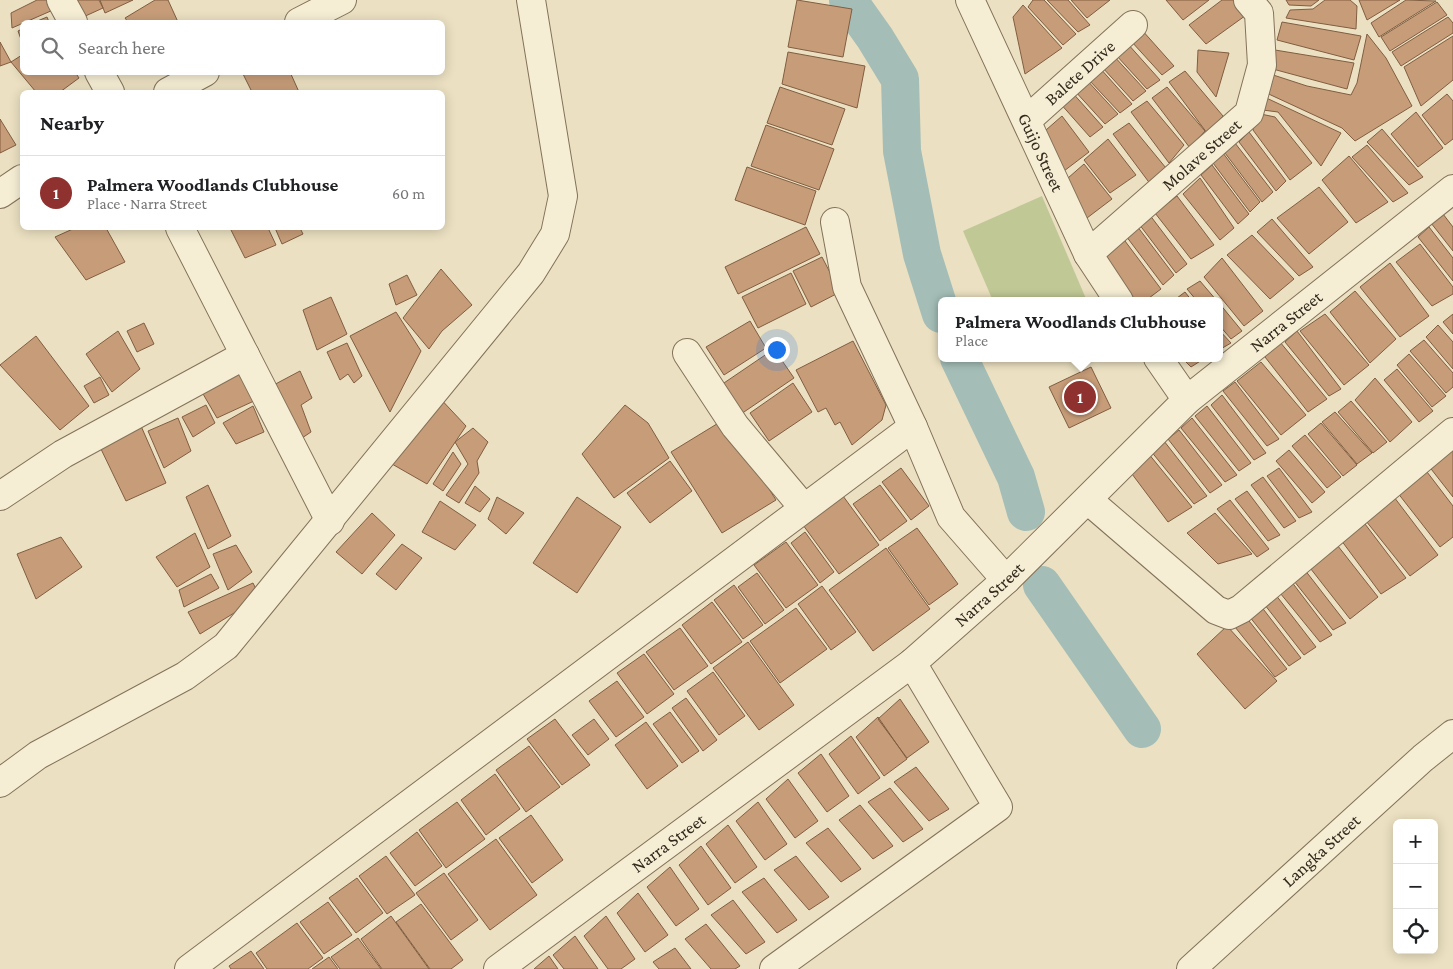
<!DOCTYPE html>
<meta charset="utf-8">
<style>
body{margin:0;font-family:"Crimson Pro",serif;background:#f2f2f2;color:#202124}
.controls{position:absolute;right:15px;bottom:15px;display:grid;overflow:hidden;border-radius:8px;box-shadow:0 2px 12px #0003}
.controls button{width:45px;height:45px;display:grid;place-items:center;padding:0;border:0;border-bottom:1px solid #e0e0e0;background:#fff;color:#202124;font:25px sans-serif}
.you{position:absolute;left:776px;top:349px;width:18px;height:18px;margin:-12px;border:4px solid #fff;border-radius:50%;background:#1a73e8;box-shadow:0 0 0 8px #1a73e833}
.badge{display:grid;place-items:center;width:32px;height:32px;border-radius:50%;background:#8f312e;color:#fff;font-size:16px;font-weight:700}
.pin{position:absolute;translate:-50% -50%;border:2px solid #fff;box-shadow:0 1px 5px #0006}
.popup{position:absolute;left:938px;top:297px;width:285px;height:65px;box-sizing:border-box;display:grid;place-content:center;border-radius:8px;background:#fff;filter:drop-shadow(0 1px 4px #0005);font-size:16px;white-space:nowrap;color:#757577}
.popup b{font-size:19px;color:#202124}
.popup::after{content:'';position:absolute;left:50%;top:100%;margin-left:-10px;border:10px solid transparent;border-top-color:#fff}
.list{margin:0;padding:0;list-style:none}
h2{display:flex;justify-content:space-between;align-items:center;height:65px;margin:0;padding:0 20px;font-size:21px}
h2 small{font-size:16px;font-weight:400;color:#757577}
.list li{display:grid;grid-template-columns:32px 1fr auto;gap:15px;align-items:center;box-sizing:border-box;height:75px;padding:0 20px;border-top:1px solid #e0e0e0}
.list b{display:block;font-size:19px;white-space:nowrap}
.list p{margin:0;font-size:16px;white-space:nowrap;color:#757577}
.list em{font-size:16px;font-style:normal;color:#757577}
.icon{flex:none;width:28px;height:28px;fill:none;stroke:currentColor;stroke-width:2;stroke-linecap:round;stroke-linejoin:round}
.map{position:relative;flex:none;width:1453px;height:969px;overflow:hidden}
.search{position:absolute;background:#fff;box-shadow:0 2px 12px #0003;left:20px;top:20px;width:425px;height:55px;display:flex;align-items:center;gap:12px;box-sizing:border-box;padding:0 18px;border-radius:8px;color:#757577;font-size:19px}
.panel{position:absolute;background:#fff;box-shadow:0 2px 12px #0003;left:20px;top:90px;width:425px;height:140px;border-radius:8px}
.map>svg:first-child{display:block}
</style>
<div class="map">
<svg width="1453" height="969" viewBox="0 0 1453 969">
<rect width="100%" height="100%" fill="#ebe0c1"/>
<path fill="#c0c896" d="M1042,196L1087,301H993L963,231Z"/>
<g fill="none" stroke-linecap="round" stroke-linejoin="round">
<path stroke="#a4beb7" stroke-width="38" d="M848,0L875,38L900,79L902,151L922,254L941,314
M959,358L1016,477L1026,512
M1042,585L1142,729"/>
</g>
<path fill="#c79d79" stroke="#815d41" d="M37,0H49L53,10L12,28L11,13Z
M72,0H99L103,8L81,18Z
M100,0H133L105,13Z
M155,0H168L178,22H128L125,18Z
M797,0L852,9L843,57L788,47Z
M1033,0H1044L1076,34L1063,45L1028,7Z
M1047,0H1068L1090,25L1078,32Z
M1071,0H1110L1087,18Z
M1166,0H1209L1183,20Z
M1222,0H1238L1249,13L1206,44L1189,25Z
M1286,0H1319L1311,6L1289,5Z
M1325,0H1350L1357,6L1356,29L1286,18L1290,10L1313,9Z
M1359,0H1400L1367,20Z
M1406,0L1436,1L1379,37L1371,23Z
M1437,2L1447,15L1390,51L1381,37Z
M1023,5L1062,48L1025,74L1013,17Z
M47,17L49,22H35Z
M1448,17L1453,23V33L1401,66L1392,52Z
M1282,22L1361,36L1354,60L1277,40Z
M22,29V42L18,31Z
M1141,29L1174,66L1162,75L1131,41Z
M1367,34L1386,58L1412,106L1355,141L1342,128L1260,90L1264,72L1307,86L1351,95L1357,83Z
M1453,36V80L1421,106L1404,67Z
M0,42L11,62L0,66Z
M1127,43L1160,80L1147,89L1116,55Z
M1198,50L1229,53L1216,97L1197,72Z
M1275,50L1354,63L1347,89L1269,68Z
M788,52L865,66L857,108L782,84Z
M1112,54L1146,91L1133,101L1102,67Z
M22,55V72H75L79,78L60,92H36L11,62Z
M1099,67L1132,104L1120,113L1089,80Z
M1185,71L1223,116L1207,133L1169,82Z
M242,72H290L299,92H252Z
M1084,77L1118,114L1105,124L1074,90Z
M780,87L845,109L832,145L767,123Z
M1167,87L1205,131L1190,148L1152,98Z
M1070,90L1103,127L1090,137L1059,102Z
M1447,94L1453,101V139L1445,145L1422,115Z
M1260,95L1341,133L1321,166L1278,112L1255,109Z
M1147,101L1184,145L1169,163L1131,112Z
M1416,112L1443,148L1418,167L1391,134Z
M1256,113L1275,117L1312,163L1290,180L1253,130Z
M1062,116L1089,152L1064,171L1038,137Z
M0,119L16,145L0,153Z
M1129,123L1166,168L1151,185L1113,134Z
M766,125L834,149L819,190L751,166Z
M1382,129L1423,177L1409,185L1367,142Z
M1249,132L1286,181L1276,191L1239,142Z
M1108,139L1136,175L1110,193L1084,160Z
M1235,143L1273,192L1262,202L1225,153Z
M1367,145L1408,193L1393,202L1352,157Z
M1223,153L1260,202L1250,212L1213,163Z
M1349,156L1388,202L1356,223L1322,180Z
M1084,164L1112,199L1087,218L1060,185Z
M1212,165L1249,214L1238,224L1201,175Z
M747,167L816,191L805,225L735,200Z
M1200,178L1234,228L1220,240L1183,194Z
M1319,187L1348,222L1309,254L1277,218Z
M1177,196L1214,245L1191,259L1155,213Z
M1149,214L1187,264L1176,273L1139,224Z
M1443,214L1453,227V251L1431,223Z
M1272,219L1313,267L1299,276L1257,232Z
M1137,226L1174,275L1163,285L1126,236Z
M806,227L820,254L738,294L725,267Z
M1429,227L1453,258V281L1418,237Z
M75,228H106L125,262L86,280L55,237Z
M230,228H268L276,245L245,258Z
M275,228H300L303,234L282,244Z
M1252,235L1294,279L1270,299L1227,255Z
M1122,237L1161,289L1145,301H1135L1099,255Z
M1420,244L1453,287V294L1432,306L1396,262Z
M822,257L840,292L811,307L793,271Z
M1222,258L1263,311L1244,326L1204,277Z
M1390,263L1429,316L1400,337L1360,287Z
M441,269L472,305L442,331L429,349L403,318Z
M791,273L806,304L758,328L742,297Z
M407,275L417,295L396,305L389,284Z
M1200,281L1217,301H1197L1187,289Z
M1355,291L1396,339L1370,363L1330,312Z
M1185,292L1192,301H1173Z
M331,297L347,334L317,350L303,310Z
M1219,303L1242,331L1231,339L1219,325Z
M396,312L421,351L390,412L350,336Z
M1325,314L1369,365L1344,385L1300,331Z
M1453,314V334L1443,322Z
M750,321L766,348L724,375L706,347Z
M144,323L154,344L137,352L127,331Z
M1438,325L1453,342V369L1426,337Z
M1219,330L1231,343L1219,350Z
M118,331L140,369L112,392L86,354Z
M1297,331L1341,389L1329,396L1285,342Z
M36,336L89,406L60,430L0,365Z
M1424,340L1453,373V387L1446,393L1410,351Z
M853,341L886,405L882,420L852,445L840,422L835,425L826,408L818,412L796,370Z
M1280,342L1327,399L1308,412L1265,357Z
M347,343L362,376L354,383L348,374L340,380L327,352Z
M774,349L794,378L741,414L721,385Z
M1409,354L1446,396L1432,407L1397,365Z
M1182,358H1205L1191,367Z
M1261,362L1306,415L1281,435L1237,381Z
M1091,367L1111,408L1069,428L1049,387Z
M237,369L254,401L217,418L199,387Z
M1397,369L1433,411L1419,422L1384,380Z
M300,371L312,398L301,405L311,432L299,440L268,388Z
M100,377L109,395L94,403L84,386Z
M1375,378L1412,422L1390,442L1355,400Z
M1235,382L1279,439L1267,446L1223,391Z
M793,383L812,412L769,441L750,413Z
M436,394L466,426L427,484L392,464Z
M1222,395L1266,453L1254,460L1211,405Z
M1351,401L1387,442L1373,453L1338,412Z
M206,405L215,423L193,437L182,417Z
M625,405L648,423L669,458L614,498L582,454Z
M253,406L264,432L236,444L223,423Z
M1207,406L1251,463L1239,471L1195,416Z
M1335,412L1372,453L1357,464L1322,422Z
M178,418L191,451L164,468L148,431Z
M1192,418L1237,475L1225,482L1181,428Z
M725,419L776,500L722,533L671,452Z
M1321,423L1357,465L1343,476L1308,434Z
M141,426L166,483L126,501L100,447Z
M473,428L488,442L477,461L479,473L459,503L446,495L468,464L455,442Z
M1179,430L1222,485L1210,493L1168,439Z
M1305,435L1341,477L1327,488L1292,446Z
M1164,441L1207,496L1194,504L1150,450Z
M1453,442V497L1428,465Z
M1289,450L1325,492L1312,503L1276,461Z
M453,452L461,464L443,491L433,484Z
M1148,453L1192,507L1168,522L1129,470Z
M670,461L692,491L650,523L627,493Z
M901,468L929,506L911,520L882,482Z
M1279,468L1312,512L1299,518L1267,476Z
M1424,468L1453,506V537L1440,547L1397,492Z
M1263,477L1296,521L1284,528L1251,485Z
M208,485L231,536L208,549L186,497Z
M880,485L907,521L880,541L853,504Z
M475,486L490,499L480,512L465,503Z
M1247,491L1280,535L1268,541L1235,499Z
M843,496L879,545L839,574L803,525Z
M497,497L524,513L506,534L488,519Z
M577,497L621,527L577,593L533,563Z
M1394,497L1438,555L1410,576L1366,521Z
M1230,500L1269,549L1257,557L1217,509Z
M440,501L476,525L455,550L422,532Z
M372,513L395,535L362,574L336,552Z
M1215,513L1252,554L1218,564L1187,533Z
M1362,520L1406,578L1381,594L1341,540Z
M917,528L958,584L929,605L888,548Z
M805,532L834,572L820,583L791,543Z
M195,533L210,567L177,587L156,557Z
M61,537L82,567L36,599L17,554Z
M1334,541L1378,597L1350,619L1307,564Z
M786,542L818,585L786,608L754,565Z
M402,544L422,558L396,590L376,574Z
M236,545L252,572L228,590L213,554Z
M886,548L930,609L873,651L829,590Z
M1301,565L1346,623L1333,630L1290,576Z
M757,573L784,610L765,624L738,587Z
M211,574L219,588L184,607L179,590Z
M1288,577L1332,635L1320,642L1276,588Z
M253,583L260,597L200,634L188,612Z
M734,585L763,625L743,639L714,600Z
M822,586L856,632L831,650L798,604Z
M1272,590L1316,647L1304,655L1261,600Z
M1257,601L1301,658L1289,666L1245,611Z
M712,602L742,642L711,664L682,625Z
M796,608L827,649L780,683L750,641Z
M1242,612L1287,669L1275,677L1231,622Z
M1227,626L1277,681L1245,709L1197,654Z
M680,628L708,666L674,690L646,652Z
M748,642L794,705L759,730L713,668Z
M644,654L674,694L647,714L617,673Z
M713,672L745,716L719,735L687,691Z
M617,681L644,717L616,737L589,701Z
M686,698L717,740L703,751L672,708Z
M900,699L929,742L907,758L878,719Z
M670,712L699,751L682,763L653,724Z
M878,717L907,759L884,776L856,737Z
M555,719L590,765L562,785L527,739Z
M594,719L609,739L588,755L572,735Z
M646,722L678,766L647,789L615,745Z
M851,736L880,778L858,794L829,754Z
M529,746L560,787L526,812L496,770Z
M821,754L849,796L827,812L798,773Z
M916,767L949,809L929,821L894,782Z
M495,774L520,809L486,835L461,800Z
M788,779L818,821L795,838L766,799Z
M890,788L923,829L903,842L868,802Z
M457,802L485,839L446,868L419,830Z
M758,802L787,844L765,860L736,821Z
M860,805L893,846L873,859L839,820Z
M531,815L563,860L532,883L499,838Z
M728,825L757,867L735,883L706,844Z
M828,828L861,869L841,882L806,843Z
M417,832L442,866L415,886L390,853Z
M496,839L537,895L490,930L448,874Z
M701,846L731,888L708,905L679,865Z
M386,856L415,895L387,914L359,876Z
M796,856L829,897L809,910L774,870Z
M670,867L699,909L676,926L647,887Z
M444,873L478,920L451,940L416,893Z
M357,878L383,913L356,933L329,898Z
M764,878L797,920L777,933L742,892Z
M638,893L668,935L645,952L617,913Z
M733,900L765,942L746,954L711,915Z
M328,902L352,935L324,954L300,922Z
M421,904L463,960L451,969H430L396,922Z
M391,916L429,969H382L361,939Z
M606,916L635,959L621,969H608L584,936Z
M297,923L323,958L308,969H267L256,953Z
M706,924L740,966L735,969H711L685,939Z
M575,936L598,969H564L553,955Z
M358,938L381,969H340L331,957Z
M675,948L691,969H659L653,962Z
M251,951L264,969H231L229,966Z
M549,956L558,969H534Z
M329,957L338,969H312Z"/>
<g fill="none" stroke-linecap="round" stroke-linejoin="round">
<defs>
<g id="street">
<path d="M61,0L73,22"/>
<path id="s1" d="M970,0L1088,254L1119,301"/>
<path d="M299,22L342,0"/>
<path d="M99,72L110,92"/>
<path d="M168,92L205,72"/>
<path id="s2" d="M1027,120L1133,25"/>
<path d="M0,194L22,179"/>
<path d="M835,222L847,287L913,427L951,517L1006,580"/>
<path d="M180,228L330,521"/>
<path id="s3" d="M1088,254L1249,113L1262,65L1259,13L1248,0"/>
<path d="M687,353L735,426L803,507"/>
<path d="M1158,358L1187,400"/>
<path d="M0,496L63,454L245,355"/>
<path d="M1088,500L1216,610L1229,615L1241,609L1453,432"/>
<path d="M0,783L38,755L185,676L226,646L531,273L555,234L563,196L531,0"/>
<path d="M189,969L913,427"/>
<path id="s4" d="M498,969L912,663L1006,580L1187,400L1453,189"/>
<path d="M774,969L998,807L912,663"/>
<path id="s5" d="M1191,969L1423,758L1453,734"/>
</g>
</defs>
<use href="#street" stroke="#83725a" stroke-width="30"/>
<use href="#street" stroke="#f6eed4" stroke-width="28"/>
</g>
<g text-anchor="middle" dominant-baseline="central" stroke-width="5" stroke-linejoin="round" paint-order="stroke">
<g font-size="18" fill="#34291d" stroke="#f3ead0">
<text stroke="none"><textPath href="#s2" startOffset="71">Balete Drive</textPath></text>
<text stroke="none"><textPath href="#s1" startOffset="168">Guijo Street</textPath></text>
<text stroke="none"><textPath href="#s3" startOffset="151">Molave Street</textPath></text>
<text stroke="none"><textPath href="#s4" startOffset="1022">Narra Street</textPath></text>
<text stroke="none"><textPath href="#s4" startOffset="618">Narra Street</textPath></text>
<text stroke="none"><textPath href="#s4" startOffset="212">Narra Street</textPath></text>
<text stroke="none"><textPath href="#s5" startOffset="176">Langka Street</textPath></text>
</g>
</g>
</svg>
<div class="controls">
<button>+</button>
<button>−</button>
<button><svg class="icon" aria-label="locate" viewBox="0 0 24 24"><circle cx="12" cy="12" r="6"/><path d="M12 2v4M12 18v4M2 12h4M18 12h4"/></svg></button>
</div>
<div class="you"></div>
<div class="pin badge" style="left:1080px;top:397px">1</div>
<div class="popup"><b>Palmera Woodlands Clubhouse</b>Place</div>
<div class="search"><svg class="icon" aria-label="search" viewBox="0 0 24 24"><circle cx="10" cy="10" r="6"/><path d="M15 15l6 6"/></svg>Search here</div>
<section class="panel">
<h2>Nearby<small></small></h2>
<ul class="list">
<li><span class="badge">1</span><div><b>Palmera Woodlands Clubhouse</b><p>Place · Narra Street</p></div><em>60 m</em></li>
</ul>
</section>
</div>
